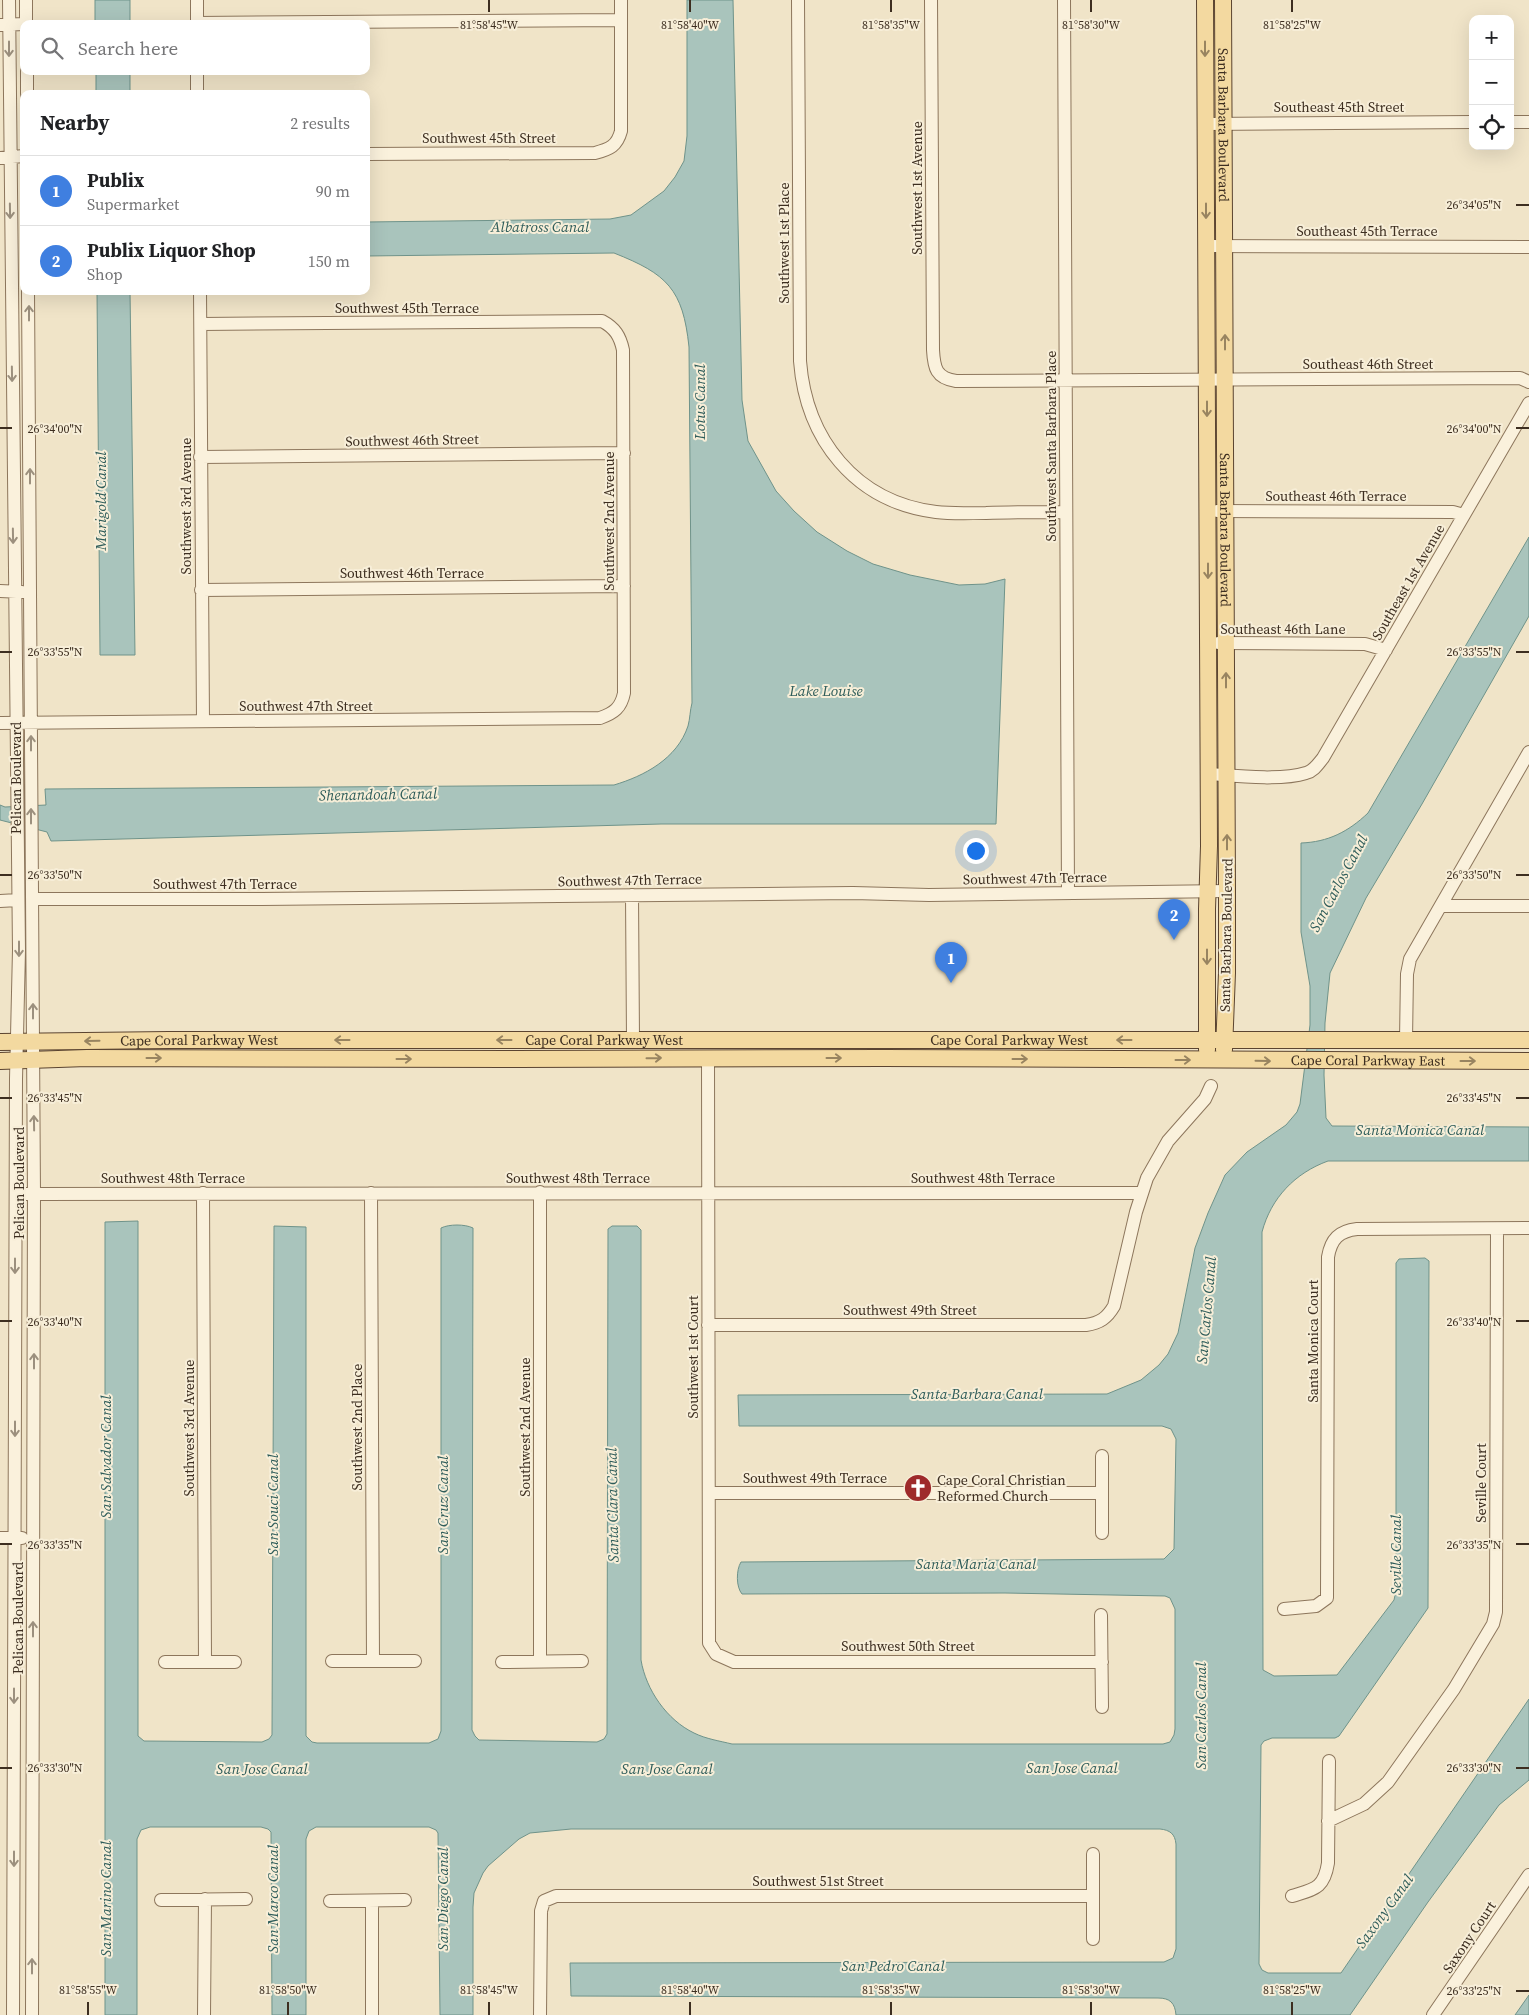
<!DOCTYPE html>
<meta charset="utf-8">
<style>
body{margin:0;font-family:"Source Serif 4",serif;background:#f2f2f2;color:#202124}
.controls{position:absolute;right:15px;top:15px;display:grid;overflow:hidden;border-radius:10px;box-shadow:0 5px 20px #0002}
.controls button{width:45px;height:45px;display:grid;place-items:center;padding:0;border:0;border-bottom:1px solid #e0e0e0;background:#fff;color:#202124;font:25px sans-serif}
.you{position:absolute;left:975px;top:850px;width:18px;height:18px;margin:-12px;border:4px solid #fff;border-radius:50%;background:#1a73e8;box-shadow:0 0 0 8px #1a73e833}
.badge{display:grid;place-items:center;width:32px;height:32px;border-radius:50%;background:#ea580c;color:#fff;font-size:16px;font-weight:700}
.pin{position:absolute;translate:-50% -41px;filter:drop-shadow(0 1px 2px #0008)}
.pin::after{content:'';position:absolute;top:26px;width:18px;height:15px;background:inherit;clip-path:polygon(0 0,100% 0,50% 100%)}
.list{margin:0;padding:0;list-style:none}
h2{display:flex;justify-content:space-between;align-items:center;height:65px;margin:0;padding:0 20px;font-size:21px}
h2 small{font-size:16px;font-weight:400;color:#757577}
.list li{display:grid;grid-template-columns:32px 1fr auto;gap:15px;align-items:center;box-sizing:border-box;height:70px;padding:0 20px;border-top:1px solid #e0e0e0}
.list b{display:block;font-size:19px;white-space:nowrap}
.list p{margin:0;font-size:16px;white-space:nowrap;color:#757577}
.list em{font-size:16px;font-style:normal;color:#757577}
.icon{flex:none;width:28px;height:28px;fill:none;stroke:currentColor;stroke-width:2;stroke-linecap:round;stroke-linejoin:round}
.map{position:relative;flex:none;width:1529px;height:2015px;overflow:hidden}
.search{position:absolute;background:#fff;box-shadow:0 5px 20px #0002;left:20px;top:20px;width:350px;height:55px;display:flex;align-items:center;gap:12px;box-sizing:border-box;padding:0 18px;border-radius:10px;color:#757577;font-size:19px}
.panel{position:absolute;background:#fff;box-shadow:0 5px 20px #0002;left:20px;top:90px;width:350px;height:205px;border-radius:10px}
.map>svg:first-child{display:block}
</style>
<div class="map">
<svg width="1529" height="2015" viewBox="0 0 1529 2015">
<rect width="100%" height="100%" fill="#f0e4c8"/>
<path fill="#a9c4bc" stroke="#6f938a" d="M95,0H130V24H95Z
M687,0H733L742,400L748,441L776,491L794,511L817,532L847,551L873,564L910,575L959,585L985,584L1005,579L996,824H661L51,841L47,832L0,820V805L5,807L46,805L45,789L614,785C644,776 677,759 688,726C690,719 690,710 692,703L689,347C683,289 667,274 614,253L366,256V222L610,219L631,215L664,191L675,177L684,161L687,136Z
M96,71H130V94H96Z
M97,291H130L135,655H100Z
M1529,537V616L1422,804L1366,898L1330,973L1325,1023L1324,1075L1326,1118L1332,1126L1529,1127V1161H1328C1295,1173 1271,1198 1262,1232L1263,1670L1274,1676L1337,1675L1394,1600L1396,1591V1263L1399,1259L1425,1258L1429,1261L1428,1608L1339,1736L1335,1738H1272L1264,1741L1261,1745L1259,1964L1262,1970L1268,1973H1341L1529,1699V1780L1499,1805L1428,1902L1350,2015H1176C1175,2003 1170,1998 1158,1998L571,1996L570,1963L1164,1962L1173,1958L1176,1949V1844C1175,1834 1170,1830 1160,1829H571L530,1833L519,1839L488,1866L483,1873L474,1893L473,1907V2015H440L438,1833L436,1830L429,1827H316L309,1831L306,1839V2015H272L271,1832L268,1829L261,1827H150L141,1830L137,1839V2015H105V1222L138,1221V1736L144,1741L262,1742L269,1739L272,1735L274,1226L306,1227V1736L312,1742L317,1743H429L438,1739L441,1731V1228C449,1224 465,1224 473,1228L472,1730L475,1736L479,1740L597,1742L604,1739L607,1734L608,1229L612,1226H637L641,1230V1660C646,1690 667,1720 694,1733C706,1739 720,1741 732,1744H1163L1170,1742L1174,1735L1175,1729V1609L1170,1598L1165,1596L1005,1593L742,1594C736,1587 736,1570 741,1562L1164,1559L1174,1549L1176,1439L1171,1429L1162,1426H739L738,1395L1107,1394L1141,1380L1159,1365L1168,1354L1178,1333L1195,1248L1208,1213L1225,1175L1247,1152L1286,1125L1297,1112L1300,1104L1310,1025V986L1301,932V843C1328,842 1348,832 1368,813Z
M1529,1995V2015H1515Z"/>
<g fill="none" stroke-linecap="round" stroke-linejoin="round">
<defs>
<path id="minor" d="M9,0L19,950L16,1079L13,2015
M26,0V24
M197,0V24
M798,0L800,361C806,439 855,502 936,512C952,514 969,513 986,513C1012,512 1039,512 1066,512
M931,0L933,350C934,368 936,378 956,381L1520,378L1529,382
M1064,0L1068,893
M197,23L621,20
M0,25L24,24
M27,71V94
M197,71V94
M1510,122H1529
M1205,124L1473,122
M366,154L595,153C610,149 617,146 621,131V0
M0,158L24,156
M1206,246L1529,247
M28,291L34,1194L32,2015
M200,291L203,721
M200,457L624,453
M1217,511L1453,512L1464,515
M201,590L624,586
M0,591L22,592
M1218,643L1365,644L1386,650
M0,723L600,718C614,713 621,708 624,693L623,350C620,336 615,328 602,321L201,324
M1209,774C1236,776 1280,781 1306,773C1314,771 1318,764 1323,758L1529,403
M632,895L633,1040
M33,899H262L853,893L929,895L1227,891
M0,901L18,900
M1441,906H1529
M1406,1040L1407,974L1410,959L1529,752
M708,1058L709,1643L716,1654L734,1662H1102
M540,1192V1662
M203,1193L205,1662
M371,1193L373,1661
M26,1194L1141,1193
M708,1325H1086C1100,1323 1107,1318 1114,1306L1136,1212L1147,1178L1168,1141L1205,1099L1211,1086
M1102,1456V1533
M709,1493H1102
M0,1538H22
M1284,1609L1316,1606L1327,1598L1328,1257C1331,1239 1339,1231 1357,1229L1529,1228
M1101,1615L1102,1707
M332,1661H415
M165,1662H235
M502,1662L582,1661
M1328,1821L1364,1804L1388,1782L1454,1689L1493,1624L1496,1612L1497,1229
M1093,1854V1939
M1292,1896C1314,1889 1324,1889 1328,1863L1329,1761
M161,1900L246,1899
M330,1901L405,1900
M372,1901V2015
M204,2015L205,1899
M540,2015L541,1911L544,1901L556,1896H1092
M1433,2015L1529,1875"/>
<g id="major">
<path d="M1205,0L1209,846L1207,909V1050"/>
<path id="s1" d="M1223,0L1227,891V973L1224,1050"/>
<path id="s2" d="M0,1042L169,1040H1529"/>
<path id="s3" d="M0,1061L87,1058L515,1059L884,1058L1529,1061"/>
</g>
</defs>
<use href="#minor" stroke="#8d765c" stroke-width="14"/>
<use href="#major" stroke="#5b4430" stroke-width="18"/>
<use href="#minor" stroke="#faf1dc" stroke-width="12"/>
<use href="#major" stroke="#f3d9a0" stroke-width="16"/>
</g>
<defs><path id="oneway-shaft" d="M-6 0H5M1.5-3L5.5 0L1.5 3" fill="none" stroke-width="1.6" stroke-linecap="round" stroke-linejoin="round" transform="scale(1.25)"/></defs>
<g stroke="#9c907e">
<use href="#oneway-shaft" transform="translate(9 49) rotate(90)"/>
<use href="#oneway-shaft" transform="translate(10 211) rotate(89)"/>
<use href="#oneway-shaft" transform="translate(29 313) rotate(-90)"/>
<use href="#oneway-shaft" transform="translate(12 374) rotate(89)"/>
<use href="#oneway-shaft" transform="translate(30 476) rotate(-90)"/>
<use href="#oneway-shaft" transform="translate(13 536) rotate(89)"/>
<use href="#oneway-shaft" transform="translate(31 743) rotate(-90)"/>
<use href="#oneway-shaft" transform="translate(31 816) rotate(-90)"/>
<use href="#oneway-shaft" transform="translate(19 949) rotate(90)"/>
<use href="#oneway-shaft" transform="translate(33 1011) rotate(-90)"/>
<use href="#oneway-shaft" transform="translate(34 1123) rotate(-91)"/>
<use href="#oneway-shaft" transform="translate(15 1266) rotate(90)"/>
<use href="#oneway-shaft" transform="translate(34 1361) rotate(-90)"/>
<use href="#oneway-shaft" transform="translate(15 1429) rotate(90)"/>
<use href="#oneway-shaft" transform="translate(33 1629) rotate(-90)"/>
<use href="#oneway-shaft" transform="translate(14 1696) rotate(90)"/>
<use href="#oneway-shaft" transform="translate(14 1859) rotate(90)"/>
<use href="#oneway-shaft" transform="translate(32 1966) rotate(-90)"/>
</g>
<g stroke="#988460">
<use href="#oneway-shaft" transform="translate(1205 49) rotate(90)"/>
<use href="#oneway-shaft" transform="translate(1206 211) rotate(90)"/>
<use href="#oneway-shaft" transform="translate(1225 342) rotate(-90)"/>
<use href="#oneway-shaft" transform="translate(1207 409) rotate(90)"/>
<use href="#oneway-shaft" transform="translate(1208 571) rotate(90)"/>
<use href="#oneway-shaft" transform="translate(1226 680) rotate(-90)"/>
<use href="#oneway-shaft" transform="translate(1227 842) rotate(-90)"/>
<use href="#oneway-shaft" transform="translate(1207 957) rotate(90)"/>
<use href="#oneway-shaft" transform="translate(342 1040) rotate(-180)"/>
<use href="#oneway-shaft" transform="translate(504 1040) rotate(-180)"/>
<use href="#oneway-shaft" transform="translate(1124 1040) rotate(-180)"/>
<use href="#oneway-shaft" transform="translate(92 1041) rotate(179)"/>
<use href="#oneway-shaft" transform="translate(154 1058)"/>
<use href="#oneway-shaft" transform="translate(654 1058) rotate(-1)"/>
<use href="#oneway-shaft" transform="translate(834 1058)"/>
<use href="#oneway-shaft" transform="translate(404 1059)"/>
<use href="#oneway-shaft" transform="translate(1020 1059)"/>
<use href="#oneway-shaft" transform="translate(1183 1060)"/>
<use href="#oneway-shaft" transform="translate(1263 1061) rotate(1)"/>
<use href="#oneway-shaft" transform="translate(1468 1061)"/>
</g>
<path fill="none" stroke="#3d2e20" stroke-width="2" d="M489,0V12M690,0V12M891,0V12M1091,0V12M1292,0V12M1516,205H1529M0,428H12M1516,428H1529M0,652H12M1516,652H1529M0,875H12M1516,875H1529M0,1098H12M1516,1098H1529M0,1321H12M1516,1321H1529M0,1544H12M1516,1544H1529M0,1768H12M1516,1768H1529M1516,1991H1529M88,2002V2015M288,2002V2015M489,2002V2015M690,2002V2015M891,2002V2015M1091,2002V2015M1292,2002V2015"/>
<defs>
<symbol id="church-disc" viewBox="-11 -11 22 22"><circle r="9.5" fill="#9e2a2b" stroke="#f7eed8"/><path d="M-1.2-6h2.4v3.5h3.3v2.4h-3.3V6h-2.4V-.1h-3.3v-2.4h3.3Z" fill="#fff"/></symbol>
</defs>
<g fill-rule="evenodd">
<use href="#church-disc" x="902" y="1472" width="32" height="32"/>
</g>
<g text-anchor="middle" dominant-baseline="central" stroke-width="4" stroke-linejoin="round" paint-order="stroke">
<g font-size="14" fill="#3d2e20" stroke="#f7eed8">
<text x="1339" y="107">Southeast 45th Street</text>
<text stroke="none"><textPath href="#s1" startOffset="125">Santa Barbara Boulevard</textPath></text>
<text x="489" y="138">Southwest 45th Street</text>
<text transform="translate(917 188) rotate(-90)">Southwest 1st Avenue</text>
<text x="1367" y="231">Southeast 45th Terrace</text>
<text transform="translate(784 243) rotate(-90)">Southwest 1st Place</text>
<text x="407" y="308">Southwest 45th Terrace</text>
<text x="1368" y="364">Southeast 46th Street</text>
<text transform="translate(412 440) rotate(-1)">Southwest 46th Street</text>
<text transform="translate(1051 446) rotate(-90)">Southwest Santa Barbara Place</text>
<text x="1336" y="496">Southeast 46th Terrace</text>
<text transform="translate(186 506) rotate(-90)">Southwest 3rd Avenue</text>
<text transform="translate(609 521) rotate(-90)">Southwest 2nd Avenue</text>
<text stroke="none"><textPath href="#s1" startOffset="530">Santa Barbara Boulevard</textPath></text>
<text x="412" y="573">Southwest 46th Terrace</text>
<text transform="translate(1408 582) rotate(-60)">Southeast 1st Avenue</text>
<text x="1283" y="629">Southeast 46th Lane</text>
<text x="306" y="706">Southwest 47th Street</text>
<text transform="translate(16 778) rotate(-90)">Pelican Boulevard</text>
<text transform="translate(1035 878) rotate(-1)">Southwest 47th Terrace</text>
<text transform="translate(630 880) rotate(-1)">Southwest 47th Terrace</text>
<text x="225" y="884">Southwest 47th Terrace</text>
<text transform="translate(1226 935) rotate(-89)">Santa Barbara Boulevard</text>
<text stroke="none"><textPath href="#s2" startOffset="199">Cape Coral Parkway West</textPath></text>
<text stroke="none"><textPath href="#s2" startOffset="604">Cape Coral Parkway West</textPath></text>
<text stroke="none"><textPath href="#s2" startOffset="1009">Cape Coral Parkway West</textPath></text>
<text stroke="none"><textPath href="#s3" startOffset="1368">Cape Coral Parkway East</textPath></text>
<text x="173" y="1178">Southwest 48th Terrace</text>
<text x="578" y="1178">Southwest 48th Terrace</text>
<text x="983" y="1178">Southwest 48th Terrace</text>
<text transform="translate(19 1183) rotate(-90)">Pelican Boulevard</text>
<text x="910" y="1310">Southwest 49th Street</text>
<text transform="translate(1313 1341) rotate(-90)">Santa Monica Court</text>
<text transform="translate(693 1357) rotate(-90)">Southwest 1st Court</text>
<text transform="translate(357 1427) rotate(-90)">Southwest 2nd Place</text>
<text transform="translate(525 1427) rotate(-90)">Southwest 2nd Avenue</text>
<text transform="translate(189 1428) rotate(-90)">Southwest 3rd Avenue</text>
<text x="815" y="1478">Southwest 49th Terrace</text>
<text transform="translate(1481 1483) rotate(-90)">Seville Court</text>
<text transform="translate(18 1618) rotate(-90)">Pelican Boulevard</text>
<text x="908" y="1646">Southwest 50th Street</text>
<text x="818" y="1881">Southwest 51st Street</text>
<text transform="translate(1469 1937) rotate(-56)">Saxony Court</text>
</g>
<g font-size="14" fill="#3d2e20" stroke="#f7eed8" text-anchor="start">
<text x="937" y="1480">Cape Coral Christian<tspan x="937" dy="16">Reformed Church</tspan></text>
</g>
<g font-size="15" font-style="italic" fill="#2f5d5a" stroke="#f7eed8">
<text x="540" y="226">Albatross Canal</text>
<text transform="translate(699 402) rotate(-90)">Lotus Canal</text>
<text transform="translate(100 501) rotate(-90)">Marigold Canal</text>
<text x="826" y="690">Lake Louise</text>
<text transform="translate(378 794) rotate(-1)">Shenandoah Canal</text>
<text transform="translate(1338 883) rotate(-62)">San Carlos Canal</text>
<text x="1420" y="1129">Santa Monica Canal</text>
<text transform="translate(1206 1310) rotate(-85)">San Carlos Canal</text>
<text x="977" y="1393">Santa Barbara Canal</text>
<text transform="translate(105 1457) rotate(-90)">San Salvador Canal</text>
<text transform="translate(272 1505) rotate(-90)">San Souci Canal</text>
<text transform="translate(442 1505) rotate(-90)">San Cruz Canal</text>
<text transform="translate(612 1505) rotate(-91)">Santa Clara Canal</text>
<text transform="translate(1395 1555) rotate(-90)">Seville Canal</text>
<text x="976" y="1563">Santa Maria Canal</text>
<text transform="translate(1200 1716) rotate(-90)">San Carlos Canal</text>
<text x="1072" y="1767">San Jose Canal</text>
<text x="262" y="1768">San Jose Canal</text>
<text x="667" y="1768">San Jose Canal</text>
<text transform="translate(105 1899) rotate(-90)">San Marino Canal</text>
<text transform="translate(272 1899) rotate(-90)">San Marco Canal</text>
<text transform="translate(442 1899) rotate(-90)">San Diego Canal</text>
<text transform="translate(1384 1911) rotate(-54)">Saxony Canal</text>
<text x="893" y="1965">San Pedro Canal</text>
</g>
</g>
<g font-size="12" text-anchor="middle" fill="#3d2e20" stroke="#f7eed8" stroke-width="4" stroke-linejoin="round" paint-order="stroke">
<text x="489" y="29">81°58'45"W</text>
<text x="690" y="29">81°58'40"W</text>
<text x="891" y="29">81°58'35"W</text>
<text x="1091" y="29">81°58'30"W</text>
<text x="1292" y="29">81°58'25"W</text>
<text x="1474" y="209">26°34'05"N</text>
<text x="55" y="433">26°34'00"N</text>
<text x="1474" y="433">26°34'00"N</text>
<text x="55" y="656">26°33'55"N</text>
<text x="1474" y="656">26°33'55"N</text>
<text x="55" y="879">26°33'50"N</text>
<text x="1474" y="879">26°33'50"N</text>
<text x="55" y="1102">26°33'45"N</text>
<text x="1474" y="1102">26°33'45"N</text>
<text x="55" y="1326">26°33'40"N</text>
<text x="1474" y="1326">26°33'40"N</text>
<text x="55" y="1549">26°33'35"N</text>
<text x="1474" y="1549">26°33'35"N</text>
<text x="55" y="1772">26°33'30"N</text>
<text x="1474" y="1772">26°33'30"N</text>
<text x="88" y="1994">81°58'55"W</text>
<text x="288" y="1994">81°58'50"W</text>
<text x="489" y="1994">81°58'45"W</text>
<text x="690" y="1994">81°58'40"W</text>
<text x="891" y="1994">81°58'35"W</text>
<text x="1091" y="1994">81°58'30"W</text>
<text x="1292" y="1994">81°58'25"W</text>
<text x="1474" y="1995">26°33'25"N</text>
</g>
</svg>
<div class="controls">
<button>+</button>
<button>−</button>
<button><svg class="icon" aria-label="locate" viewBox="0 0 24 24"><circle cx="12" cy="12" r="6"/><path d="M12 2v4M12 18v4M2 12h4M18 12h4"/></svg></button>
</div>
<div class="you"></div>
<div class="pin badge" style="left:951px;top:983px;background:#3f7fe0">1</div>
<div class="pin badge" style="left:1174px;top:940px;background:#3f7fe0">2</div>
<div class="search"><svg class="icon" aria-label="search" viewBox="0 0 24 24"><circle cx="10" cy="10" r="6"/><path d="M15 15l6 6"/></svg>Search here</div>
<section class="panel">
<h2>Nearby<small>2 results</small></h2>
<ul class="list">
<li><span class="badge" style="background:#3f7fe0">1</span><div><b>Publix</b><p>Supermarket</p></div><em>90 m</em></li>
<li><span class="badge" style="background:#3f7fe0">2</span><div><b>Publix Liquor Shop</b><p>Shop</p></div><em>150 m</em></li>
</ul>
</section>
</div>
